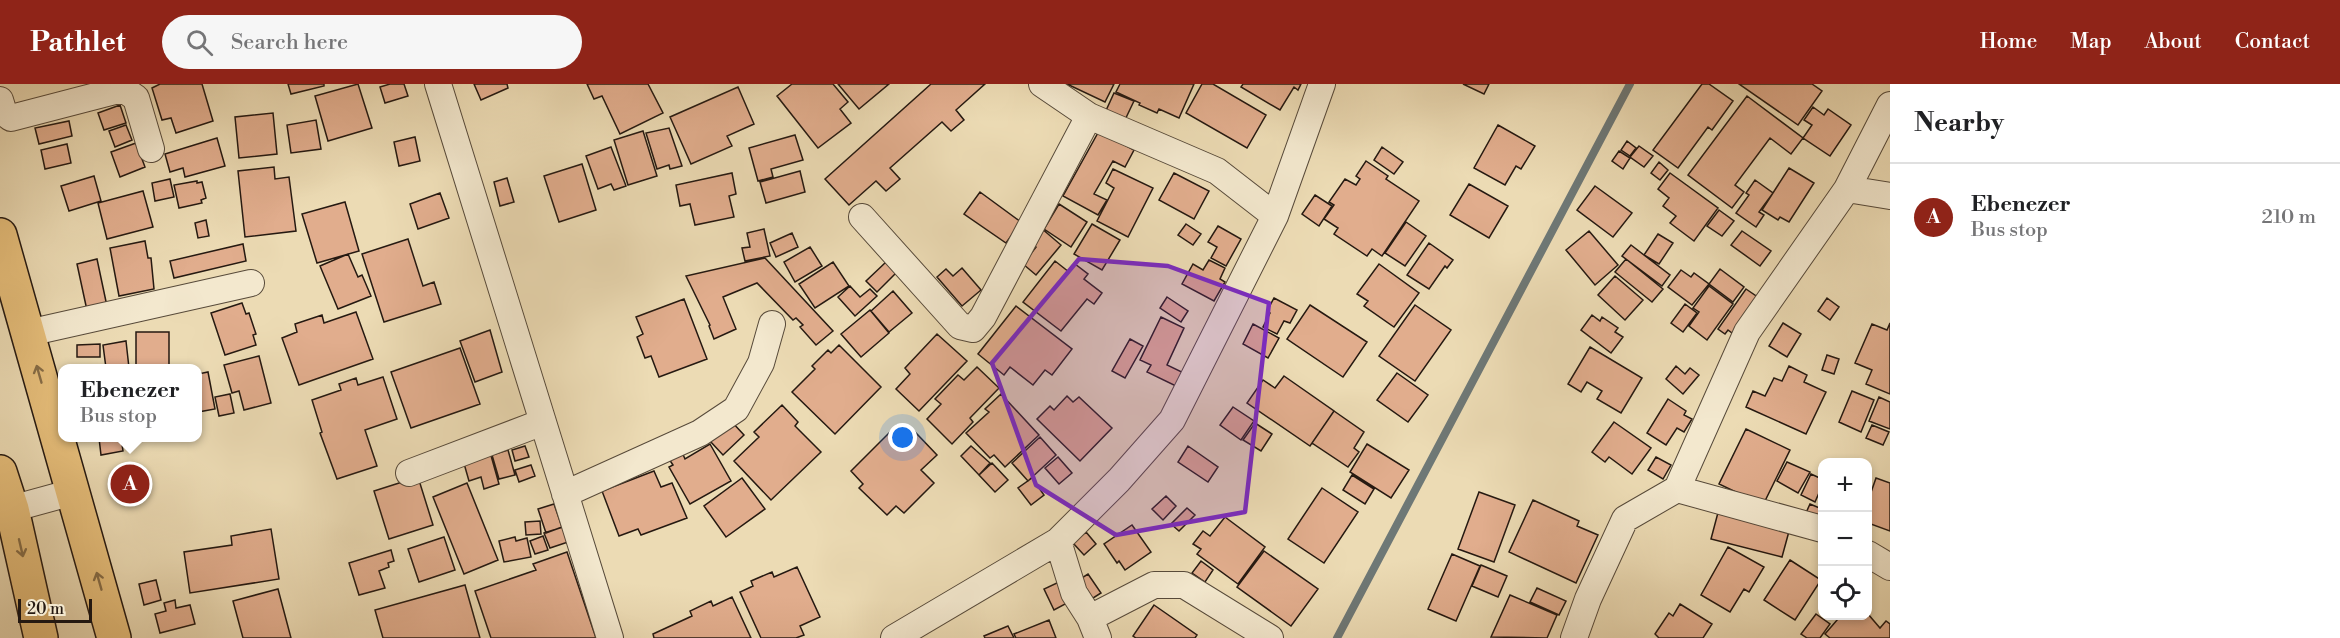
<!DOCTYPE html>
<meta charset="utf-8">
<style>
body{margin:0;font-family:"Libre Bodoni",serif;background:#f6f6f6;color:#202124}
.controls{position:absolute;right:18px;bottom:18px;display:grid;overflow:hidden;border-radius:12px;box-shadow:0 3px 9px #0003}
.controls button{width:54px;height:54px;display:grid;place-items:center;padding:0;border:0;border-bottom:2px solid #e0e0e0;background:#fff;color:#202124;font:30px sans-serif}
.scale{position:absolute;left:18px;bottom:15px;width:74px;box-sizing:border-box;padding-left:6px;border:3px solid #251911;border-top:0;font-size:16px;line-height:21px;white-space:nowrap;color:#251911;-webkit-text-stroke:4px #f3e8ce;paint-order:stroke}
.you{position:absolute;left:903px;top:354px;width:21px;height:21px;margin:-15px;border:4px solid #fff;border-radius:50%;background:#1a73e8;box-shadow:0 0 0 9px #1a73e833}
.badge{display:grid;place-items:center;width:39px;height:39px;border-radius:50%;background:#8f2418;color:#fff;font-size:20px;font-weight:700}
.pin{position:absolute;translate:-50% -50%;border:3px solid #fff;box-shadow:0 2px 6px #0006}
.popup{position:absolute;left:58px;top:280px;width:144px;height:78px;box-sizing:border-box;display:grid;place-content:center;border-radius:12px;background:#fff;filter:drop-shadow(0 2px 4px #0005);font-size:20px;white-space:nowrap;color:#757577}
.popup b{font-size:22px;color:#202124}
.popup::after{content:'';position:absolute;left:50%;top:100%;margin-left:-12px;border:12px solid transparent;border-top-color:#fff}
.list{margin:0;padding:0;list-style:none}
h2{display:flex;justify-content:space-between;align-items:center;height:78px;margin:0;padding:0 24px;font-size:26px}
h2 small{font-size:20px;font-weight:400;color:#757577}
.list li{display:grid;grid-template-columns:39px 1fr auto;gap:18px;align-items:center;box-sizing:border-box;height:108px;padding:0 24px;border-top:2px solid #e0e0e0}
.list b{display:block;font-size:22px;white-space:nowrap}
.list p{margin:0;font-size:20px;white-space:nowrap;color:#757577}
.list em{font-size:20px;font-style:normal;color:#757577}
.icon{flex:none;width:33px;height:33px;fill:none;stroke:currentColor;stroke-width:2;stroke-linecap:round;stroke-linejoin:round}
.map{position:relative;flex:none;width:1890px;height:554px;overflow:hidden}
header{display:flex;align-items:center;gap:36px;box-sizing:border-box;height:84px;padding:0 30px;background:#8f2418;color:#fff}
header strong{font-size:28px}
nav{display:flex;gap:33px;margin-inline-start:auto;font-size:21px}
.search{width:420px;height:54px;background:#f6f6f6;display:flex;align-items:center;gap:15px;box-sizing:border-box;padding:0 21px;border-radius:33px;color:#757577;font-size:22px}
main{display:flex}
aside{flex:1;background:#fff}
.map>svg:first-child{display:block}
</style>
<header>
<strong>Pathlet</strong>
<div class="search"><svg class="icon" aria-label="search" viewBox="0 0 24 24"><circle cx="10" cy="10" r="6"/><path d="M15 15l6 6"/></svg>Search here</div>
<nav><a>Home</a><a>Map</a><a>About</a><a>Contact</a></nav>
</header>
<main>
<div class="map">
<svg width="1890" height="554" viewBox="0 0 1890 554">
<rect width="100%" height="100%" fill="#ecdbb4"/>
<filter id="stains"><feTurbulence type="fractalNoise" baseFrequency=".00333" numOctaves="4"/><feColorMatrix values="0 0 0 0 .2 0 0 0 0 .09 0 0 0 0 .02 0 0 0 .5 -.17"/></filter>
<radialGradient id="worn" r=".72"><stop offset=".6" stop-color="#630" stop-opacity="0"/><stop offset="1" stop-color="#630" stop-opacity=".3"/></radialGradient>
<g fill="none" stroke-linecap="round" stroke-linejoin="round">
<path stroke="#6e7876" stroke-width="8" d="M1337,554L1630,0"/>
</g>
<path fill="#e1ad8d" stroke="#251911" stroke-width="1.5" d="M160,0H202L213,37L176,49L171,34L162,36L152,4Z
M288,0H324V2L291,10Z
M358,0L372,44L328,57L315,12Z
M390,0H404L408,12L385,19L380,3Z
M474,0H507L508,4L481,16Z
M587,0H648L663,29L620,50L602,12L594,15Z
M792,0H833L848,18L840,25L851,39L818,64L777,12Z
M838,0H889L859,25Z
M931,0H985L956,26L964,36L951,47L942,38L890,84L900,95L886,107L876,97L849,121L825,95Z
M1067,0H1114L1105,18Z
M1120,0H1194L1179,34L1159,25L1157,29L1139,21L1140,19L1116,8Z
M1202,0H1213L1266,31L1247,64L1186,29Z
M1243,0H1301L1298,6L1294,3L1280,26L1241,3Z
M1463,0H1489L1484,10Z
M1702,0H1709L1733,17L1712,46L1708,43L1678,84L1653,66Z
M1739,0H1812L1822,7L1798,41Z
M738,3L754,40L727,52L732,62L691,80L670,33Z
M1114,9L1134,17L1123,40L1104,31Z
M1747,12L1803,54L1791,70L1770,54L1735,101L1744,108L1732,124L1688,91Z
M120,21L126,39L104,46L98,29Z
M1813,23L1824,31L1828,25L1851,41L1830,72L1803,54L1812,41L1804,36Z
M273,29L277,70L239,74L235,33Z
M316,36L321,65L291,69L287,41Z
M69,37L72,52L39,60L35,44Z
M126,41L132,56L115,63L109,47Z
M1498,41L1535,62L1521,85L1516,82L1505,101L1474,84Z
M669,44L682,82L670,85L669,81L657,85L646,49Z
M643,47L657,92L628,101L614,56Z
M1099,47L1134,66L1125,83L1113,77L1094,110L1107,116L1098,131L1063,112Z
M795,51L803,76L771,85L773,93L758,97L749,64Z
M415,53L420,77L399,82L394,58Z
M217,54L225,82L185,93L183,84L170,88L165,70Z
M1627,57L1636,64L1630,72L1621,66Z
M136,59L145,83L120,93L111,68Z
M67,60L71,79L45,85L41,66Z
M1639,62L1653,72L1644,83L1630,73Z
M611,63L626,102L614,106L611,100L598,105L586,72Z
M1382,63L1403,78L1394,90L1374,76Z
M1619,67L1630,74L1623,85L1612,77Z
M1366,77L1388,92L1386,95L1419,117L1382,172L1372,165L1367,172L1334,150L1338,144L1324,135L1334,121L1329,118L1345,95L1356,101L1360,95L1356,92Z
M1659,78L1668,86L1660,96L1651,89Z
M582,80L596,126L559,138L544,92Z
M274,83L275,95L289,93L296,147L245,153L238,87Z
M1789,84L1814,99L1789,138L1780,133L1778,136L1762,126Z
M1113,85L1153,104L1128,153L1097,137L1114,104L1106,99Z
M800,87L805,108L766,119L760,98Z
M732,89L736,110L729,112L734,133L695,141L690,120L680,122L676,101Z
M1174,89L1209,107L1194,135L1159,116Z
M1670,89L1718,124L1694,157L1670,139L1676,132L1663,122L1669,114L1658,105Z
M94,92L101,117L69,127L61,102Z
M507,94L514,118L500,122L494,98Z
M170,95L174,113L155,117L152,99Z
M1755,96L1773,109L1759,128L1764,131L1756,143L1736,129L1749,111L1746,109Z
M197,97V99L202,98L206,114L201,116L202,119L179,124L174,101Z
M1469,100L1508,122L1489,154L1450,131Z
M1595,102L1632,129L1613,153L1577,126Z
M143,107L153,143L107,155L98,119Z
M980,108L1021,138L1006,159L964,130Z
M440,109L449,134L418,145L410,120Z
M1315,111L1332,122L1319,142L1302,130Z
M345,118L359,167L317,179L302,130Z
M1059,120L1087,138L1071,163L1044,145Z
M1719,126L1734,137L1722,152L1707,142Z
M206,136L209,152L198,154L195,139Z
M1406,138L1426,152L1405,182L1385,169Z
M1092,140L1120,156L1102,186L1074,170Z
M1186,140L1201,150L1193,161L1178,151Z
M1218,142L1241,155L1226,182L1211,174L1217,163L1208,158Z
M1041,144L1061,161L1036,191L1023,180L1036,163L1029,157Z
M764,145L770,172L745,177L742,164L750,163L747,149Z
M1589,147L1618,181L1595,201L1566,166Z
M1742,147L1771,167L1760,182L1731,161Z
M792,149L798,163L776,173L770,159Z
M1658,150L1673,159L1659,180L1644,171Z
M408,155L423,202L434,198L441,220L384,238L362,170Z
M145,157L148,174H151L154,205L119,212L110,164Z
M1429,159L1453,176L1447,184L1445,182L1429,205L1407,191Z
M243,160L246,177L174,194L170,177Z
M1631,161L1670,191L1662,202L1622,172Z
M810,163L822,182L795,198L784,178Z
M348,170L358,193L362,191L371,212L338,225L320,182Z
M765,174L833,247L816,261L800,243L803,241L796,234L793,236L757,199L723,213L736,245L714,255L709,242L710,241L686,192Z
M97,175L108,227L88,231L77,180Z
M1626,175L1663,205L1652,218L1615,188Z
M1209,176L1225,184L1220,195L1225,198L1214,217L1182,200L1193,180L1203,186Z
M1055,177L1069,188L1075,180L1088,190L1084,195L1102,209L1094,220L1087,215L1061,247L1023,218Z
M833,178L849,202L815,224L799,200Z
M886,178L896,189L877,208L866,197Z
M1379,180L1419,209L1394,243L1364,222L1368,217L1357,210Z
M962,184L981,206L962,222L937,193L946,185L953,192Z
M1720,185L1744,203L1733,218L1709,200Z
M1681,186L1691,193L1694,189L1709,200L1692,221L1668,203Z
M1615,192L1643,216L1625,236L1598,211Z
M850,202L860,213L870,205L877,212L855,232L838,213Z
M1709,202L1733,220L1707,256L1689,242L1699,228L1693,224Z
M1746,205L1762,216L1736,252L1728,246L1725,250L1718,245Z
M893,207L912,229L889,248L871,227Z
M1167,213L1188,227L1181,238L1160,224Z
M1274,214L1297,226L1290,239L1284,237L1277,250L1263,243L1270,229L1267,227Z
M1827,214L1839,223L1830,236L1818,227Z
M684,215L707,275L659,293L651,272L645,274L637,253L643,250L636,233Z
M242,219L246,230L249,229L256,250L253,251L256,261L225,271L211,229Z
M1685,220L1697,229L1683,248L1671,239Z
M1310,221L1367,258L1343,293L1287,255Z
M1415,221L1451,246L1415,297L1379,272Z
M1016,222L1072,265L1052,291L1045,286L1033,301L1010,283L1004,291L978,270Z
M870,226L889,249L861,273L841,250Z
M356,228L373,275L299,301L282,254L297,248L295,240L322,231L324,239Z
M1592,231L1600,237L1602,233L1618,244L1615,248L1623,253L1611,269L1581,246Z
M1161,233L1184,244L1167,281L1186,290L1180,304L1147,288L1151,281L1140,276Z
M1783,239L1801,250L1787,273L1769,262Z
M1890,239V310L1866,300L1872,286L1855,279L1872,240L1887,246Z
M1253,240L1279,254L1268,274L1243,260Z
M490,246L502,288L475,298L460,257Z
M136,248H169V284H136Z
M937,250L967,277L919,327L896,305L910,290L905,284Z
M1130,255L1143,262L1125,294L1112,287Z
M126,257L129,284H106L103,261Z
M100,260V273H77V261Z
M839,261L881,303L835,350L792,308L815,285L812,282L828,266L831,269Z
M1590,263L1642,294L1621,329L1597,315L1602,307L1587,298L1581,308L1568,300Z
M460,264L480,320L411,344L391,288Z
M1827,271L1839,275L1834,290L1822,286Z
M259,272L271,319L244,326L239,307L232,309L224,281Z
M1676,282L1685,290L1690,284L1699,291L1683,310L1666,295Z
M1789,282L1807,291L1804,298L1826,308L1806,350L1746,323L1753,307L1765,312L1774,294L1782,297Z
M977,283L999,304L970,334L973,338L952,360L927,335L941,320L935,315L958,291L964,296Z
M208,288L215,325L198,328V290Z
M1397,289L1428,311L1408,338L1377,316Z
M1284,292L1334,327L1310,362L1247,319L1263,296L1275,304Z
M383,293L397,335L365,346L377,382L337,395L320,349L322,348L312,316L341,306L339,300L356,294L358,301Z
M1852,307L1874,316L1861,348L1839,338Z
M230,310L234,329L219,332L215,313Z
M1001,310L1039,351L1005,383L994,371L990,374L966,349L989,328L985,325Z
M1067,312L1073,318L1079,313L1112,344L1080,377L1037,335L1050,322L1054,326Z
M1879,313L1890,318V345L1869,337Z
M1668,315L1686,327L1684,331L1692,335L1684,348L1677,344L1666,361L1647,349Z
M782,321L798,338L795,342L821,368L771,416L734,377L759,353L754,348Z
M1233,323L1254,337L1241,356L1220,341Z
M1334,327L1364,348L1354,364L1359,368L1348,383L1312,359Z
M731,337L744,351L723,371L710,357Z
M1614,338L1651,364L1632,390L1609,373L1605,378L1592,368Z
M1255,339L1272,350L1261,367L1243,356Z
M897,341L910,354L915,348L937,371L921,386L934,399L904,429L896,422L887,431L859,404L863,400L851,387Z
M1872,341L1889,348L1883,361L1866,354Z
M1746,345L1790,366L1763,421L1719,400Z
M1040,353L1056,371L1028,397L1012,379Z
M99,354H121L123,367L101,371Z
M710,360L731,397L690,420L669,383L673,381L669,375L682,368L685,375Z
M1367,360L1409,386L1391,414L1350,388Z
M525,362L529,373L515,377L512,366Z
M971,362L990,379L979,391L961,372Z
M1188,362L1218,383L1208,398L1178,378Z
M508,366L515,391L499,395L492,371Z
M490,368L499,400L484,405L481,393L469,397L463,376Z
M1058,373L1072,389L1059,400L1045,384Z
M1656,373L1671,381L1663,395L1648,386Z
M1787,378L1810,388L1798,409L1777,397Z
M992,379L1008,396L995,408L979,391Z
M531,381L535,392L519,398L515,386Z
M654,387L661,403L672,399L687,434L641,451L638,445L619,452L602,407Z
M1811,390L1822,395V402L1815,418L1801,411Z
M1352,391L1374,405L1365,420L1343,406Z
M418,393L433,441L389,455L374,407Z
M742,394L765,425L726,453L704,422Z
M1032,394L1044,411L1031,421L1018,404Z
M1876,394L1890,399V447L1868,439V417Z
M467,399L498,476L464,490L433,413Z
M1322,404L1358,428L1324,479L1288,455Z
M1479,408L1515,421L1494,478L1458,465Z
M1166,412L1176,422L1163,436L1152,425Z
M1533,416L1579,437L1577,442L1598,451L1576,499L1509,468Z
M554,420L562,443L546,449L538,425Z
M1810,420L1822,425V438L1805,431Z
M1720,421L1791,440L1782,473L1711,455Z
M1187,424L1195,431L1179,447L1171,440Z
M1225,433L1265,463L1238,500L1197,470L1201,465L1193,460L1203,447L1210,452Z
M540,437L541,450L526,451L525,438Z
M1132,441L1151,468L1125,486L1119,477L1117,479L1104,460Z
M563,443L568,458L550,464L544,449Z
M271,445L279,495L190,509L184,468L232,461L231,452Z
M1086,448L1096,460L1084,471L1073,459Z
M543,452L548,466L535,470L530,457Z
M444,453L455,486L419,498L408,465Z
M515,453L516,457L527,454L531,473L504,478L499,457Z
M1728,463L1764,483L1749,508L1744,505L1730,528L1701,511Z
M391,466L394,477L388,479L389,483L379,487L385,504L359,511L349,479Z
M1264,467L1318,505L1291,542L1237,503Z
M567,468L596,554H491L475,507L536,486L533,480Z
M1452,470L1480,482L1456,537L1428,525Z
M1790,476L1821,496L1795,536L1764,516Z
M1201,477L1213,486L1205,498L1192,489Z
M1481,481L1507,492L1498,513L1472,502Z
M797,483L820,533L800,542L804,551L796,554H761L740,508L753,502L751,497L772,488L774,493Z
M1088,490L1101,509L1090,516L1077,497Z
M156,496L161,516L144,521L139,500Z
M1059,498L1069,518L1054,526L1044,505Z
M465,501L480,554H383L375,526Z
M1537,504L1566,517L1559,531L1530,518Z
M278,505L291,554H243L233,517Z
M1510,511L1557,531L1547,554L1491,553Z
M732,513L751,554H654L653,550L692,532L690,527L711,517L713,522Z
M175,516L176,524L190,521L195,540L160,549L155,530L166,527L164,519Z
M1680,520L1712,540L1703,554H1659L1655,550L1669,529L1673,532Z
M1154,521L1197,551L1195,554H1136L1133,552Z
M1816,530L1830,540L1820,554H1807L1801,550Z
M1868,530L1880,544L1886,537L1890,540V554H1830L1825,550L1838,535L1833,532Z
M1049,536L1056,554H1016L1014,550Z
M1008,542L1014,554H985L984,552Z"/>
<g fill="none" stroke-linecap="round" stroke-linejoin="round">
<defs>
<path id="minor" d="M438,0L610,554
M1042,0L1089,32L1217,87L1275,132
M0,16L4,29L11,34L115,7H126L136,14L151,65
M1847,105L1890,112
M862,133L960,242L973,245L983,233L1089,32
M28,249L251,199
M409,389L543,338
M1677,405L1822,445
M565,410L700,349L736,325L761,279L772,240
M0,428L73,408
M1058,457L1074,509L1090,534L1098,554
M1868,470L1890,483
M1090,534L1154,501H1184L1270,554
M894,554L1058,457L1119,396L1172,336L1275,132L1322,0
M1574,554L1588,515L1625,435L1677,405L1747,248L1847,105L1890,21"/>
<path id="major" d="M0,151L114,554
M0,388L12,425L41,554"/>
</defs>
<use href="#minor" stroke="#574a3a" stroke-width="28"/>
<use href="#major" stroke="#251911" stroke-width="36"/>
<use href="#minor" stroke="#f3e8ce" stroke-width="26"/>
<use href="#major" stroke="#e6be7a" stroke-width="33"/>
</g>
<defs><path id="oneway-shaft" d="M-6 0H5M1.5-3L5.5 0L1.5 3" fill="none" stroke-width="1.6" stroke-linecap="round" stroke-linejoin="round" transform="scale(1.5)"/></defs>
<g stroke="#866c46">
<use href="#oneway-shaft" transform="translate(39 290) rotate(-106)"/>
<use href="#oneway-shaft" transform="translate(21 464) rotate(77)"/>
<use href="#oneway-shaft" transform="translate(99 497) rotate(-106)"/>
</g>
<path fill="#7b2cbf" fill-opacity="0.2" stroke="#7b2cbf" stroke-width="4.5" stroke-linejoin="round" d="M1079,175L1168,182L1269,219L1245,428L1116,451L1036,401L992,279Z"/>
<rect width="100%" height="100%" filter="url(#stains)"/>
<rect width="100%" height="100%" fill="url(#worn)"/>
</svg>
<div class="controls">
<button>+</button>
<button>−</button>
<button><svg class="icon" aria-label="locate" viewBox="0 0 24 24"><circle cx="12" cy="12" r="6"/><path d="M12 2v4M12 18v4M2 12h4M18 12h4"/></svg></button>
</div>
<div class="scale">20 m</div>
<div class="you"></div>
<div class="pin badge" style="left:130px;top:400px">A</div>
<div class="popup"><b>Ebenezer</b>Bus stop</div>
</div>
<aside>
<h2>Nearby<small></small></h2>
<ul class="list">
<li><span class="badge">A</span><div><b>Ebenezer</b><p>Bus stop</p></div><em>210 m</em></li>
</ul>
</aside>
</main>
